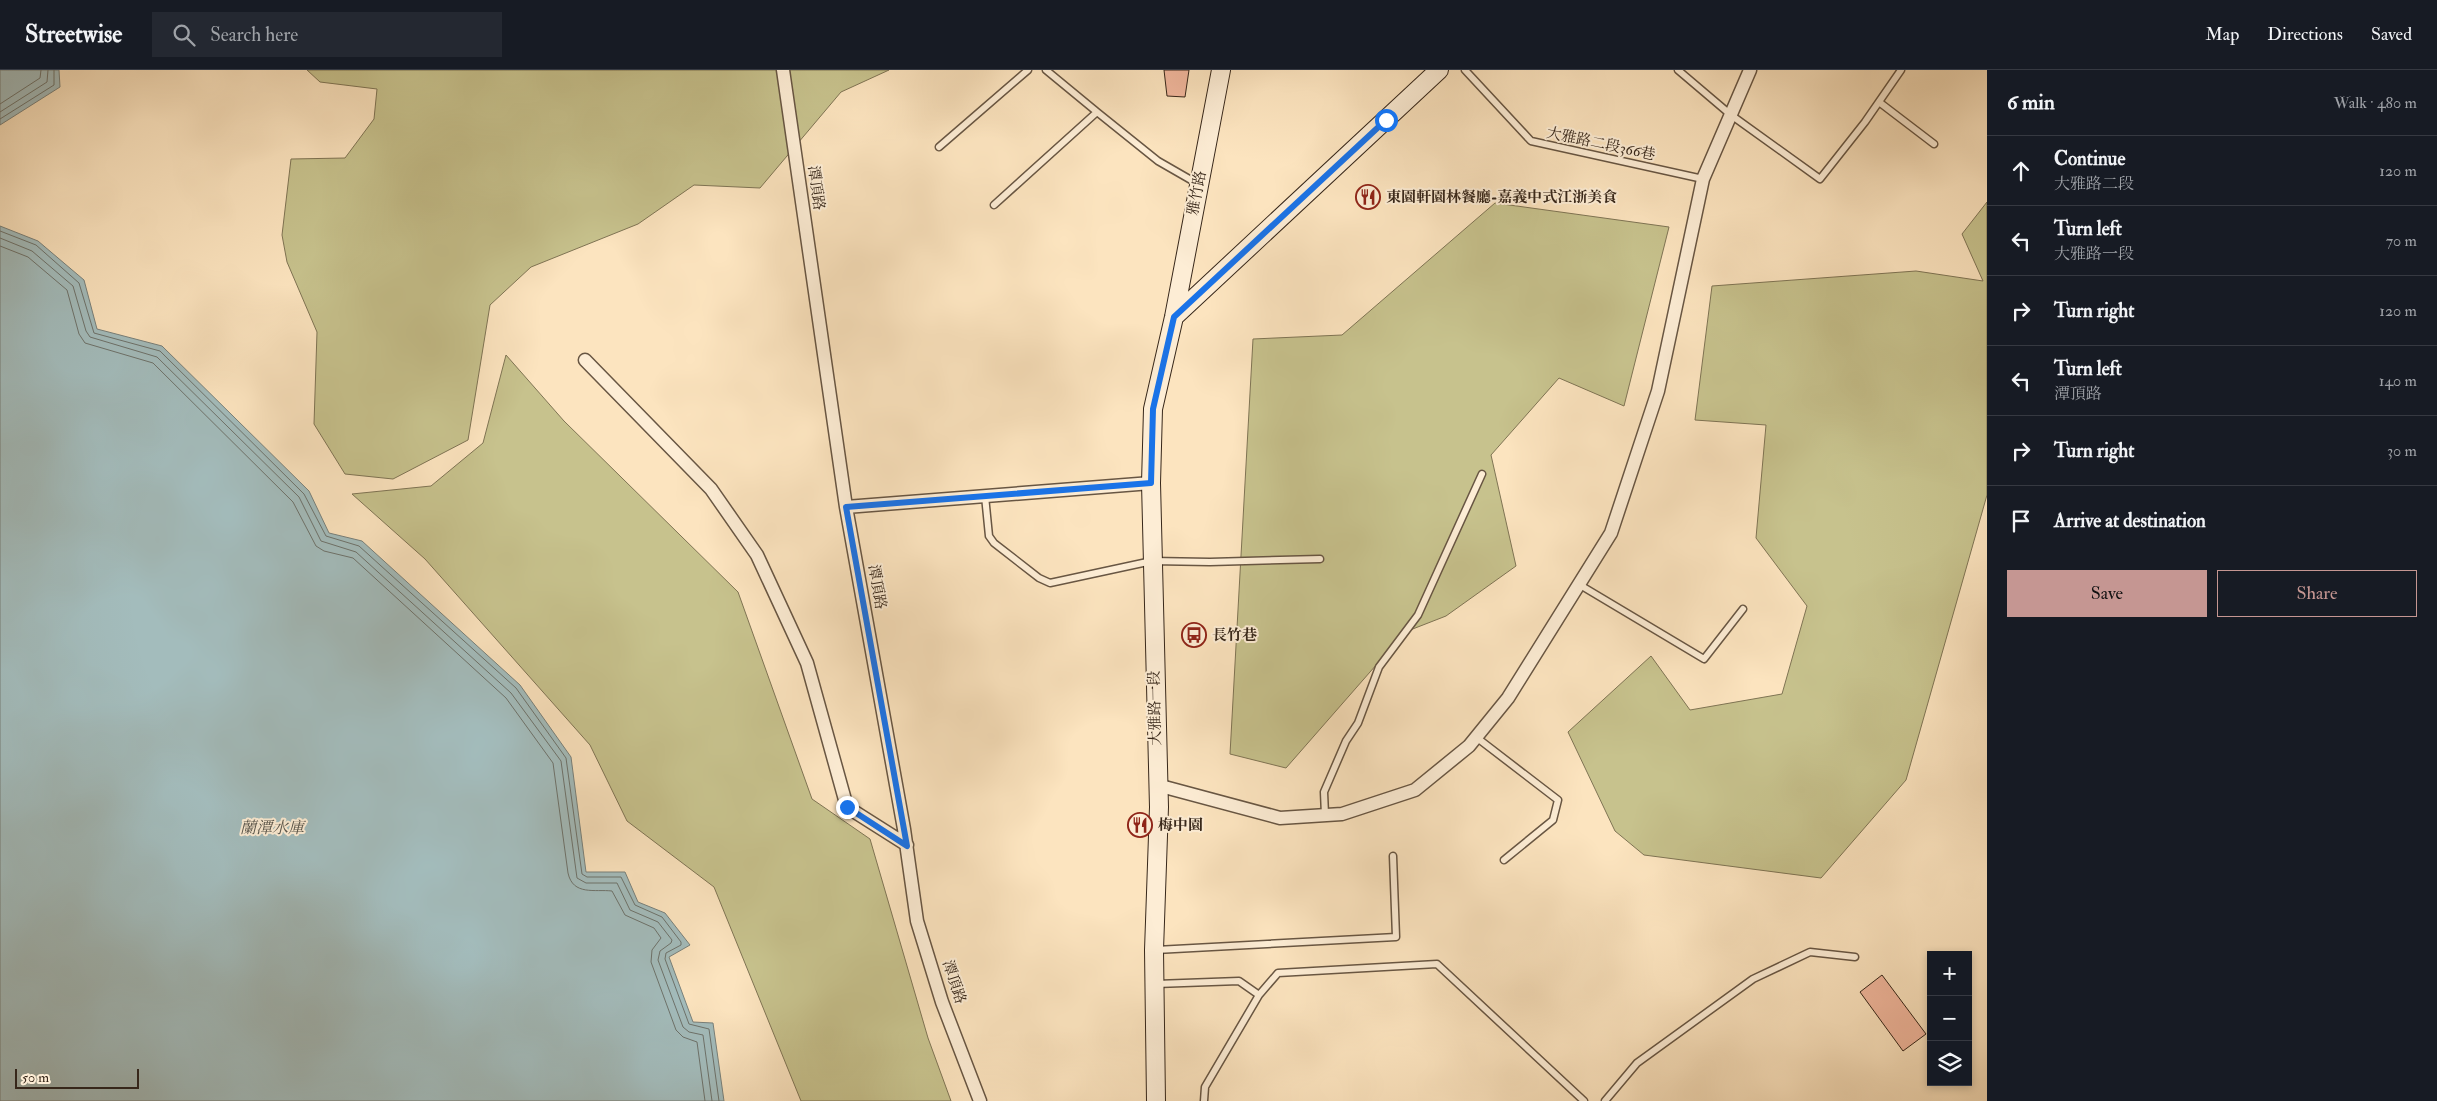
<!DOCTYPE html>
<meta charset="utf-8">
<style>
body{margin:0;font-family:"IM FELL Double Pica","Noto Serif TC",serif;background:#242831;color:#f1f3f6}
.controls{position:absolute;right:15px;bottom:15px;display:grid;overflow:hidden;border-radius:0px;box-shadow:0 2px 8px #0003}
.controls button{width:45px;height:45px;display:grid;place-items:center;padding:0;border:0;border-bottom:1px solid #363941;background:#171b24;color:#f1f3f6;font:25px sans-serif}
.scale{position:absolute;left:15px;bottom:12px;width:124px;box-sizing:border-box;padding-left:5px;border:2px solid #37271a;border-top:0;font-size:14px;line-height:18px;white-space:nowrap;color:#37271a;-webkit-text-stroke:4px #fdedd5;paint-order:stroke}
.stop{position:absolute;width:15px;height:15px;margin:-11px;border:4px solid #1a73e8;border-radius:50%;background:#fff}
.stop.end{background:#1a73e8;border-color:#fff;box-shadow:0 1px 5px #0008}
.list{margin:0;padding:0;list-style:none}
h2{display:flex;justify-content:space-between;align-items:center;height:65px;margin:0;padding:0 20px;font-size:21px}
h2 small{font-size:16px;font-weight:400;color:#9ea1a6}
.list li{display:grid;grid-template-columns:32px 1fr auto;gap:15px;align-items:center;box-sizing:border-box;height:70px;padding:0 20px;border-top:1px solid #363941}
.list b{display:block;font-size:19px;white-space:nowrap}
.list p{margin:0;font-size:16px;white-space:nowrap;color:#9ea1a6}
.list em{font-size:16px;font-style:normal;color:#9ea1a6}
.actions{display:flex;gap:10px;padding:15px 20px}
.actions a{flex:1;padding:11px 0;border:1px solid #c59692;border-radius:0px;text-align:center;font-size:18px;color:#c59692}
.actions .main{background:#c59692;color:#111}
.icon{flex:none;width:28px;height:28px;fill:none;stroke:currentColor;stroke-width:2;stroke-linecap:round;stroke-linejoin:round}
.map{position:relative;flex:none;width:1987px;height:1031px;overflow:hidden}
header{display:flex;align-items:center;gap:30px;box-sizing:border-box;height:70px;padding:0 25px;background:#171b24;border-bottom:1px solid #363941}
header strong{font-size:24px}
nav{display:flex;gap:28px;margin-inline-start:auto;font-size:18px}
.search{width:350px;height:45px;background:#242831;display:flex;align-items:center;gap:12px;box-sizing:border-box;padding:0 18px;border-radius:0px;color:#9ea1a6;font-size:19px}
main{display:flex}
aside{flex:1;background:#171b24}
.map>svg:first-child{display:block}
</style>
<header>
<strong>Streetwise</strong>
<div class="search"><svg class="icon" aria-label="search" viewBox="0 0 24 24"><circle cx="10" cy="10" r="6"/><path d="M15 15l6 6"/></svg>Search here</div>
<nav><a>Map</a><a>Directions</a><a>Saved</a></nav>
</header>
<main>
<div class="map">
<svg width="1987" height="1031" viewBox="0 0 1987 1031">
<rect width="100%" height="100%" fill="#fce4bf"/>
<filter id="stains"><feTurbulence type="fractalNoise" baseFrequency=".004" numOctaves="4"/><feColorMatrix values="0 0 0 0 .2 0 0 0 0 .09 0 0 0 0 .02 0 0 0 .5 -.17"/></filter>
<radialGradient id="worn" r=".72"><stop offset=".6" stop-color="#630" stop-opacity="0"/><stop offset="1" stop-color="#630" stop-opacity=".3"/></radialGradient>
<path fill="#c7c28d" stroke="#7f7454" d="M307,0H889L841,22L760,118L694,115L638,154L531,197L490,235L468,370L393,409L345,404L314,354L317,262L287,192L282,165L291,89L345,88L374,49L377,19L320,12Z
M1987,132V425L1906,710L1821,808L1644,785L1615,761L1568,662L1651,586L1690,640L1782,624L1807,536L1756,468L1766,355L1695,350L1712,216L1916,201L1983,211L1962,164Z
M1495,133L1669,157L1624,336L1559,308L1491,385L1516,496L1446,546L1405,562L1286,698L1230,684L1253,269L1342,265Z
M506,285L564,351L738,522L812,729L870,769L928,968L951,1031H801L714,817L627,751L590,675L425,489L352,424L431,416L483,373Z"/>
<path fill="#a3bcbc" stroke="#78807b" d="M0,0H59L60,17L0,55Z
M0,156L38,171L84,210L97,259L162,276L309,421L329,463L362,471L520,615L571,687L586,802H625L638,832L665,843L690,875L669,887L693,952L713,953L724,1031H0Z"/>
<g fill="none" stroke-linecap="round" stroke-linejoin="round">
<path stroke="#6d726b" stroke-width="1" d="M0,34L40,8L41,0
M0,42L47,12L48,0
M0,49L54,15V0
M0,161L36,175L79,213L94,263L160,281L304,424L326,466L359,476L516,618L566,688L582,804L587,807H621L635,835L662,847L681,872V875L666,883L665,889L689,954L709,959L719,1031
M0,168L32,181L73,216L86,261L90,267L157,287L299,427L321,471L356,482L511,623L561,691L577,808L586,813H617L630,840L658,852L672,870L671,873L660,881L658,890L683,957L689,962L703,965L712,1031
M0,176L28,187L67,220L79,264L85,273L153,293L293,432L316,476L324,481L353,488L506,628L553,693L568,803C573,826 595,819 612,821L625,845L654,858L661,868L652,880L651,892L676,960L683,967L697,972L705,1031"/>
</g>
<path fill="#f1b79d" stroke="#37271a" d="M1164,0H1189L1185,27L1167,26Z
M1882,905L1926,964L1903,981L1860,922Z"/>
<g fill="none" stroke-linecap="round" stroke-linejoin="round">
<defs>
<path id="lane" d="M1046,0L1097,42
M1465,0L1531,71L1703,109
M1678,0L1731,45L1820,109L1865,52L1901,0
M1879,32L1934,74
M939,77L1028,0
M994,135L1097,42L1158,91L1198,114
M985,426L989,466L994,473L1039,508L1050,513L1152,491L1210,492L1320,489
M1580,515L1704,589L1743,539
M1476,667L1558,730L1553,750L1504,790
M1325,745L1324,722L1346,671L1358,653L1379,597L1418,545L1482,404
M1156,880L1396,867L1393,786
M1156,914L1239,911L1259,925
M1204,1031L1205,1017L1259,925L1278,903L1437,894L1584,1031
M1605,1031L1637,993L1753,909L1810,882L1855,887"/>
<path id="street" d="M783,0L846,437L904,759L917,851L942,932L980,1031
M585,290L711,419L757,485L807,593L847,737L907,775
M846,437L1151,413
M1157,715L1280,748L1342,744L1415,720L1469,676L1508,628L1611,463L1658,321L1703,109L1750,0"/>
<path id="secondary" d="M1174,247L1439,0
M1156,1031L1154,880L1159,737L1151,413L1153,339L1174,247L1221,0"/>
</defs>
<use href="#lane" stroke="#685643" stroke-width="9"/>
<use href="#street" stroke="#685643" stroke-width="15"/>
<use href="#secondary" stroke="#37271a" stroke-width="20"/>
<use href="#lane" stroke="#fdedd5" stroke-width="6"/>
<use href="#street" stroke="#fdedd5" stroke-width="12"/>
<use href="#secondary" stroke="#fdedd5" stroke-width="18"/>
</g>
<g fill="none" stroke-linecap="round" stroke-linejoin="round">
<path stroke="#1a73e8" stroke-width="6" d="M847,737L907,776L846,437L1151,413L1153,339L1174,247L1386,50"/>
</g>
<defs>
<symbol id="restaurant-ring" viewBox="-11 -11 22 22"><circle r="9.5" fill="#fdedd5" stroke="#8f2418" stroke-width="1.5"/><path d="M-5-6h1v4h1v-4h1v4h1v-4h1v5L-1.5 .5V6h-2V.5L-5-1ZM5-6V6H3V1.5H1.5Q1.5-4 5-6Z" fill="#8f2418"/></symbol>
<symbol id="bus-ring" viewBox="-11 -11 22 22"><circle r="9.5" fill="#fdedd5" stroke="#8f2418" stroke-width="1.5"/><path d="M-5-6H5V4H4V6H2V4H-2V6H-4V4H-5ZM-3.5-4V0h7V-4ZM-3.5 1.2v1.5H-2V1.2ZM2 1.2v1.5H3.5V1.2Z" fill="#8f2418"/></symbol>
</defs>
<g fill-rule="evenodd">
<use href="#restaurant-ring" x="1354" y="113" width="28" height="28"/>
<use href="#bus-ring" x="1180" y="551" width="28" height="28"/>
<use href="#restaurant-ring" x="1126" y="741" width="28" height="28"/>
</g>
<g text-anchor="middle" dominant-baseline="central" stroke-width="4" stroke-linejoin="round" paint-order="stroke">
<g font-size="15" fill="#37271a" stroke="#fdedd5">
<text transform="translate(1601 74) rotate(12)">大雅路二段366巷</text>
<text transform="translate(816 118) rotate(82)">潭頂路</text>
<text transform="translate(1197 123) rotate(-79)">雅竹路</text>
<text transform="translate(877 517) rotate(80)">潭頂路</text>
<text transform="translate(1155 638) rotate(-91)">大雅路一段</text>
<text transform="translate(954 912) rotate(72)">潭頂路</text>
</g>
<g font-size="15" font-weight="bold" fill="#37271a" stroke="#fdedd5" text-anchor="start">
<text x="1386" y="127">東園軒園林餐廳-嘉義中式江浙美食</text>
<text x="1212" y="565">長竹巷</text>
<text x="1158" y="755">梅中園</text>
</g>
<g font-size="16" font-style="italic" fill="#57544b" stroke="#fdedd5">
<text x="272" y="758">蘭潭水庫</text>
</g>
</g>
<rect width="100%" height="100%" filter="url(#stains)"/>
<rect width="100%" height="100%" fill="url(#worn)"/>
</svg>
<div class="controls">
<button>+</button>
<button>−</button>
<button><svg class="icon" aria-label="layers" viewBox="0 0 24 24"><path d="M12 4l9 5-9 5-9-5zM3 14l9 5 9-5"/></svg></button>
</div>
<div class="scale">50 m</div>
<div class="stop" style="left:1386px;top:50px"></div>
<div class="stop end" style="left:847px;top:737px"></div>
</div>
<aside>
<h2>6 min<small>Walk · 480 m</small></h2>
<ul class="list">
<li><svg class="icon" aria-label="ahead" viewBox="0 0 24 24"><path d="M12 20V5M6 11l6-6 6 6"/></svg><div><b>Continue</b><p>大雅路二段</p></div><em>120 m</em></li>
<li><svg class="icon" aria-label="left" viewBox="0 0 24 24"><path d="M17 20v-9H6M10 6l-5 5 5 5"/></svg><div><b>Turn left</b><p>大雅路一段</p></div><em>70 m</em></li>
<li><svg class="icon" aria-label="right" viewBox="0 0 24 24"><path d="M7 20v-9h11M14 6l5 5-5 5"/></svg><div><b>Turn right</b></div><em>120 m</em></li>
<li><svg class="icon" aria-label="left" viewBox="0 0 24 24"><path d="M17 20v-9H6M10 6l-5 5 5 5"/></svg><div><b>Turn left</b><p>潭頂路</p></div><em>140 m</em></li>
<li><svg class="icon" aria-label="right" viewBox="0 0 24 24"><path d="M7 20v-9h11M14 6l5 5-5 5"/></svg><div><b>Turn right</b></div><em>30 m</em></li>
<li><svg class="icon" aria-label="arrive" viewBox="0 0 24 24"><path d="M6 21V4h12l-3 4 3 4H6"/></svg><div><b>Arrive at destination</b></div></li>
</ul>
<div class="actions"><a class="main">Save</a><a>Share</a></div>
</aside>
</main>
